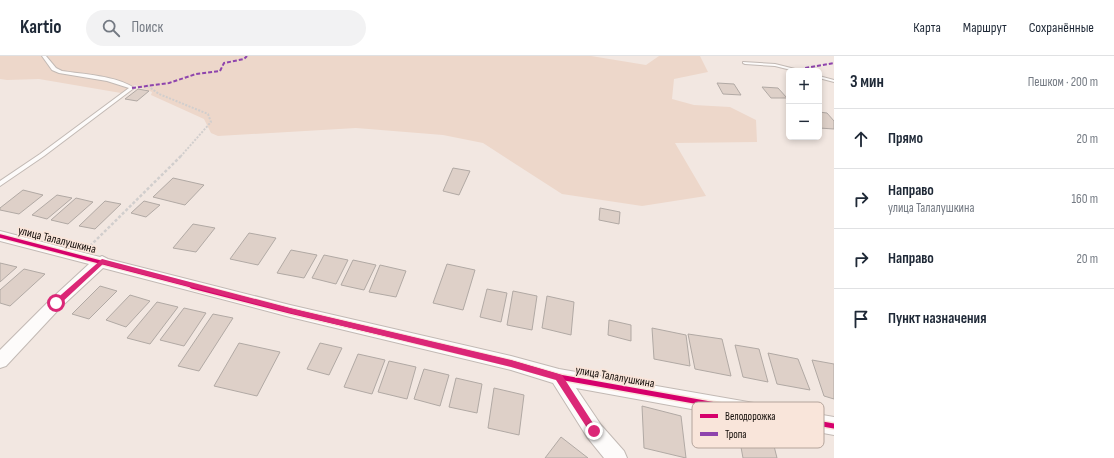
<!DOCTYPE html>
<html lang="ru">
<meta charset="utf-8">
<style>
body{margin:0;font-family:"Sofia Sans Condensed",sans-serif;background:#f2f2f3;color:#1f2937}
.controls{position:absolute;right:12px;top:12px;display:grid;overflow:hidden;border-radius:6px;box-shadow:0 2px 6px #0003}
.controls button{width:36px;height:36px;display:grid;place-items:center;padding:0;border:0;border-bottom:1px solid #e0e1e3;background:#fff;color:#1f2937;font:20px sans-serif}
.stop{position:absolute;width:12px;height:12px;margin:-9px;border:3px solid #db2777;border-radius:50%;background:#fff}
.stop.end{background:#db2777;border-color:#fff;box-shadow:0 1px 4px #0008}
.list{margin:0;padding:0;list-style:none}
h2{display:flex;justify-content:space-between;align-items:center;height:52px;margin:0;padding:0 16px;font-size:17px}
h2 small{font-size:13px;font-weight:400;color:#747a83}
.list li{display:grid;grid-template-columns:26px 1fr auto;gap:12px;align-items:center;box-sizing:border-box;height:60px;padding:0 16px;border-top:1px solid #e0e1e3}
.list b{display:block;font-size:15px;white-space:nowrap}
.list p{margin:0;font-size:13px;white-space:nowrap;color:#747a83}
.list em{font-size:13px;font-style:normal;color:#747a83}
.icon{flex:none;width:22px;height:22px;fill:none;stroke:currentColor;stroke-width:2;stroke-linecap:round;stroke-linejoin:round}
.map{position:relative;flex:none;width:834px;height:402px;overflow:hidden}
header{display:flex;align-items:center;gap:24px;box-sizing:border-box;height:56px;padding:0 20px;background:#fff;border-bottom:1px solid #e0e1e3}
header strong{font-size:19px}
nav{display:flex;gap:22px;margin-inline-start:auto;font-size:14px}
.search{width:280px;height:36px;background:#f2f2f3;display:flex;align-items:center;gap:10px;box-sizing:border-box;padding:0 14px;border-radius:22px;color:#747a83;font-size:15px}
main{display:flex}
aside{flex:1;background:#fff}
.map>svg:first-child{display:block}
</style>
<header>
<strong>Kartio</strong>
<div class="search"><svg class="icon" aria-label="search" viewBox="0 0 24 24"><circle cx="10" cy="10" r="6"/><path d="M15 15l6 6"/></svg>Поиск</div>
<nav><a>Карта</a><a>Маршрут</a><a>Сохранённые</a></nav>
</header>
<main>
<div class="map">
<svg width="834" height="402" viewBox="0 0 834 402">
<rect width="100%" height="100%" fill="#f2e7e1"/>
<path fill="#edd7ca" d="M0,0H591L646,9L659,0H700L708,16L674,23L672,43L694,49L730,51L756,64L757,86L675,87L706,140L642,150L562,138L483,87L443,79L356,72L218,80L211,77L204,63L151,39L152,36L135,29L121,37L39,23L7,24L0,23Z"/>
<path fill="#ded0c8" stroke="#b1a9a4" d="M717,27L734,28L741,39L723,38Z
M762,31L778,32L787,42H771Z
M138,33L149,35L137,45L125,43Z
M819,56L827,57L834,65V73L819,72Z
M453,112L470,115L459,139L443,135Z
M173,122L204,129L185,149L153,141Z
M23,134L43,139L19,158L0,154V152Z
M57,139L72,142L47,163L32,159Z
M76,142L93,146L68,168L51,164Z
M105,145L121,148L95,173L79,170Z
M144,145L160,149L146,161L131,157Z
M600,152L620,156L619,168L599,164Z
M193,168L215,172L196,196L173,192Z
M249,177L276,182L258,209L230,203Z
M291,194L317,199L304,222L277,217Z
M324,199L348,204L336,228L312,222Z
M353,204L376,209L364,234L341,229Z
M0,207L17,211L0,226Z
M447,208L475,214L463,254L433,247Z
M380,209L406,215L396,241L369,236Z
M24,213L45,218L10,250L0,247V234Z
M100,230L117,235L89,263L72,258Z
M487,233L507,237L501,266L480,261Z
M513,235L537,240L532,274L507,269Z
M130,239L150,245L126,271L106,264Z
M547,240L574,246L571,279L542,272Z
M157,246L178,251L150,288L127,282Z
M184,252L206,257L184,290L160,284Z
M213,258L233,262L199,315L178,310Z
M609,264L631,269V285L608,279Z
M652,272L686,279L690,310L654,303Z
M688,278L722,283L731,320L695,313Z
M239,287L280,296L257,340L214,330Z
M320,287L342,292L329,319L307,313Z
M735,289L759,293L768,326L743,321Z
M768,297L798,303L810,334L777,328Z
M358,298L385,304L372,338L344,331Z
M812,304L834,308V343L824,340Z
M389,305L416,311L407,343L378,336Z
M424,313L449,319L440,350L414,343Z
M456,322L482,328L477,357L449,351Z
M494,332L524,339L519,379L488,372Z
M642,350L681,360L686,402L644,392Z
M738,375L772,382L777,402H743Z
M561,381L588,402H545Z"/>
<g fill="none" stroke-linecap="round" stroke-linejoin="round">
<defs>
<path id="lane" d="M42,0H46L56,12L62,15C82,18 118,20 134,32L44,100L0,130V125L40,98L129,32L107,25L59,17L52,14Z
M743,6L775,8L803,15H795L775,10L745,8L743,7Z
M819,20L834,24V26L819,22Z"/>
<path id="street" d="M0,175L100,201L102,200L108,203L290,249L511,300L559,313L834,361V379L576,332L601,369L624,395L627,402H604L587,381L553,327L511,314L290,261L103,212L61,251L6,310L0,312V294L51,243L89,208L0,185Z"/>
</defs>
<use href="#lane" stroke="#c2b9b4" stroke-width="2"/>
<use href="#street" stroke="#c2b9b4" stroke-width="2"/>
<path stroke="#d1cecd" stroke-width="2" stroke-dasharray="2 1.5" stroke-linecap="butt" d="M148,30L159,38L208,58L211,66L181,100"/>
<path stroke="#d1cecd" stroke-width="2.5" stroke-dasharray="3 2" stroke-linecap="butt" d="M90,190L182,99"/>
<use href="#lane" fill="#fdfbfa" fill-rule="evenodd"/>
<use href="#street" fill="#fdfbfa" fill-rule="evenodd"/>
<path stroke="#8e44ad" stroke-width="2" stroke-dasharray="4 2" stroke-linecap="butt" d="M800,15L805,12L834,7
M132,32L169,27L196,18L220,15L224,7L244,3L247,0"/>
<defs>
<path id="cycleway-far1" d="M0,180L196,231"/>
<path id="cycleway" d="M192,230L290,255L511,307L559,321L834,370"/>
</defs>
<use href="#cycleway-far1" stroke="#f9e5da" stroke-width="6"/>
<use href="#cycleway" stroke="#f9e5da" stroke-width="8"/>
<use href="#cycleway-far1" stroke="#d6006c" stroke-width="3.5"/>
<use href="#cycleway" stroke="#d6006c" stroke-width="5"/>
</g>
<path fill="#db2777" d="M102,203L290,252L511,304L559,318L562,319L598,375L597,378L594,379L591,378L556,324L511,311L290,257L103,208L59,249H54V245Z"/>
<g text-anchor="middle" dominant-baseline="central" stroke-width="3.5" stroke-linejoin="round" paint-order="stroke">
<g font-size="12" fill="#120c08" stroke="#f9e5da">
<text transform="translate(57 184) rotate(14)">улица Талалушкина</text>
<text transform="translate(615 321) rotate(10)">улица Талалушкина</text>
</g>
</g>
<rect x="692" y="346" width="132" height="46" rx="6" fill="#f9e5da" stroke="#b4a49b" stroke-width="1"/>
<rect x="700" y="358" width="18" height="4" fill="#d6006c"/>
<rect x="700" y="376" width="18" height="4" fill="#8e44ad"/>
<g font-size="11" fill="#120c08">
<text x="725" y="364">Велодорожка</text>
<text x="725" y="382">Тропа</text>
</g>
</svg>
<div class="controls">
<button>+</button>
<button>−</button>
</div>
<div class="stop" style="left:56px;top:247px"></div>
<div class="stop end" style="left:594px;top:375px"></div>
</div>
<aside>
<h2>3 мин<small>Пешком · 200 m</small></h2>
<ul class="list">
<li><svg class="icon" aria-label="ahead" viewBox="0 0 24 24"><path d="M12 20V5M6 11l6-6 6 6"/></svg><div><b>Прямо</b></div><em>20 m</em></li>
<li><svg class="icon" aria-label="right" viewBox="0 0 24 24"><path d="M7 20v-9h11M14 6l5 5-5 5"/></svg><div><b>Направо</b><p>улица Талалушкина</p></div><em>160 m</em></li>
<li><svg class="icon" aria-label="right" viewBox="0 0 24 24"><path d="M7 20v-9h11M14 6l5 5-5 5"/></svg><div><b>Направо</b></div><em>20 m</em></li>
<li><svg class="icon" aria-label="arrive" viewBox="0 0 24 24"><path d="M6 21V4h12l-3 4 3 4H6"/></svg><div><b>Пункт назначения</b></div></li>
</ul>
</aside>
</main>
